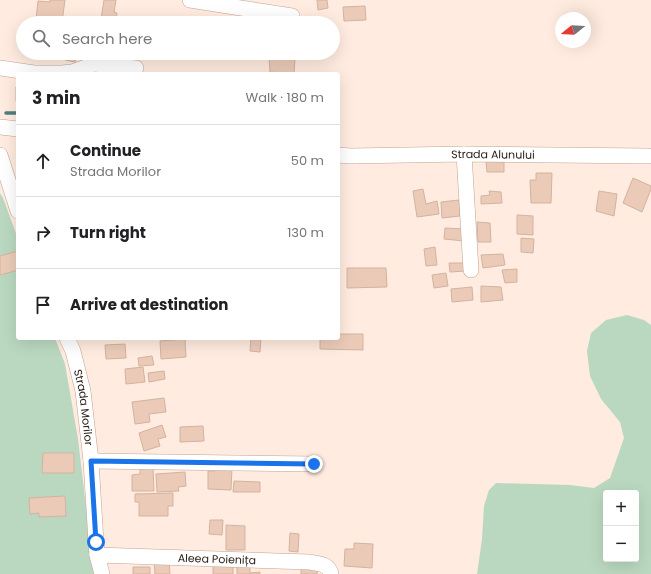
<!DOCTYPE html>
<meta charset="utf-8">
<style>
body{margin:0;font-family:Poppins,sans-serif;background:#f6f6f6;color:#202124}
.controls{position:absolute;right:12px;bottom:12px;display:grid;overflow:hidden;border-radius:4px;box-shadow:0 4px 16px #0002}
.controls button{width:36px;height:36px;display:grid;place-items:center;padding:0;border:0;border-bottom:1px solid #e0e0e0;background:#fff;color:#202124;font:20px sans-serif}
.compass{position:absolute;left:555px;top:12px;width:36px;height:36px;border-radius:50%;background:#fff;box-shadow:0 4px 16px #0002;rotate:252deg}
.stop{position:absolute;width:12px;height:12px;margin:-9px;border:3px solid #1a73e8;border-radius:50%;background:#fff}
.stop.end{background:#1a73e8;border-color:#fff;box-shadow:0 1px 4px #0008}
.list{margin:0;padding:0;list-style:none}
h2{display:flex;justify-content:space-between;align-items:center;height:52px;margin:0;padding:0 16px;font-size:17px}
h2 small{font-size:13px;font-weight:400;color:#757577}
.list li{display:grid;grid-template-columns:26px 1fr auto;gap:12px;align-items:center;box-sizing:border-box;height:72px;padding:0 16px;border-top:1px solid #e0e0e0}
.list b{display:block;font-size:15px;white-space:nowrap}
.list p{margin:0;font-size:13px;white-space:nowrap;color:#757577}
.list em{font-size:13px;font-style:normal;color:#757577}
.icon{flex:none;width:22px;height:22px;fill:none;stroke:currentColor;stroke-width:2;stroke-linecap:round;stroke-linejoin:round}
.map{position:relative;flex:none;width:651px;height:574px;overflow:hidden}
.search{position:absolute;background:#fff;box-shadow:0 4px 16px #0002;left:16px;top:16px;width:324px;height:44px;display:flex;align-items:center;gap:10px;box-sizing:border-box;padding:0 14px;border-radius:22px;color:#757577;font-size:15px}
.panel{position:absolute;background:#fff;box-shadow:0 4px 16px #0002;left:16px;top:72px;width:324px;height:268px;border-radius:4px}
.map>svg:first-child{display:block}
</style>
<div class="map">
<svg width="651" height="574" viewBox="0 0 651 574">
<rect width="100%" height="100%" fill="#ffebdf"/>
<path fill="#bad8bf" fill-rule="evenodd" d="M0,193L3,198L18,239V338H55L65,364L78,439L94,574H0Z
M627,315L644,320L651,325V574H477L482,539L484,506L489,490L496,483L570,485L594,488L610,478L624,438L620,422L601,399L590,376L587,351L591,333L606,320ZM606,493H636V559H606Z"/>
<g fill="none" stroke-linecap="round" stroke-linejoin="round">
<path stroke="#4f7e7d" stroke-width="3.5" d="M6,113H18"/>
</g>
<path fill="#ebcbb8" stroke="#d2b3a0" d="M50,0H65L62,22L36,19L38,1L50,2Z
M104,0H116L114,12L117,13L116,21L101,19Z
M317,0H327L328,8L318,10Z
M365,6L366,20L344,21L343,7Z
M40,53H76L75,62L65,60L66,58L40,54Z
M269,58H295L294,74L270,72Z
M16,87H18V101H16Z
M486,161L504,162V172H487Z
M536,173H552L551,203H531L530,180H536Z
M633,178L651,186V189L642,212L623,203Z
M423,189L426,204L437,201L439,214L417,217L413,191Z
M489,191L501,192L502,203L481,204V196L490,195Z
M599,191L617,194L614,216L596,211Z
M459,200L460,216L442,218L441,202Z
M517,215L533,216V235L517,234Z
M477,222L490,223L491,242H478Z
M445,228L464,229V241L444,239Z
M521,238L534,239L533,253L521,252Z
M435,247L437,265L426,266L424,249Z
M18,251V270L0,275V256Z
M503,254L505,265L483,268L481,255Z
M449,263H466V271L450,272Z
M347,268H386L387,287L347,288Z
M517,269V282L505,283L502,270Z
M446,273L448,286L434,288L432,275Z
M481,286L501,287L503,300L481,302Z
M472,287L473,300L452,302L451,289Z
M338,334H363V350L320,349V338H338Z
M251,338H261L260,352L250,351Z
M185,339L186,357L161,359L160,341Z
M125,344L126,358L106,359L105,345Z
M152,356L154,365L139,366L138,358Z
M143,367L145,382L126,384L125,369Z
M164,371L165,379L149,382L148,373Z
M164,398L166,412L149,414L150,422L135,424L132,402Z
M162,425L166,437L158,439L160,446L144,451L139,433Z
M203,426L204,441L180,442V427Z
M43,453H74V473H42Z
M140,467H153L154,491H132V475L140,474Z
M215,467L232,468L231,490L208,489V471H215Z
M185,472L186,486L178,487L179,491L157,492L156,474Z
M234,481L260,482V492H233Z
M173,493V506H168V516H139V502H135V494Z
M65,496L66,516L39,517V513L30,514L29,498Z
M210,520H223L222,535L209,534Z
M226,525L245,526V550H226Z
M290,533L299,534L298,552L289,551Z
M354,543L373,544L372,568L344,566L345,549H354Z
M169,562L170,574H155L154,563Z
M237,563H250V573L260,572V574H237Z
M213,565H233V574H213Z
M301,566L318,567L317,574H301Z
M133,567H150V574H133Z"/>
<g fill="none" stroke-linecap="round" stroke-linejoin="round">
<defs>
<g id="minor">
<path d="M190,0L292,16"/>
<path d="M0,68L34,73H62L72,72L94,64L136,68"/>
<path d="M0,127L18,129"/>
<path d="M464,154L471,270"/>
<path d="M0,155L18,211"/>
<path id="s1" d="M338,155L351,156L464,154L648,156"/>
<path id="s2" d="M67,338L73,351L83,391L91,461L96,542L97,555L102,574"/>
<path d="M91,461L314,464"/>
<path id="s3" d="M97,555L309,562C319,564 328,563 331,574"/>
</g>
</defs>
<use href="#minor" stroke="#c2a492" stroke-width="16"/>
<use href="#minor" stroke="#fff" stroke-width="15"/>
</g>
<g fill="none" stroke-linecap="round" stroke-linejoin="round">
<path stroke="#1a73e8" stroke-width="5" d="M96,542L91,461L314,464"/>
</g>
<g text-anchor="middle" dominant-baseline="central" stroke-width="3.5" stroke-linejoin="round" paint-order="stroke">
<g font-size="11" fill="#2c2019" stroke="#fcfcfc">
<text stroke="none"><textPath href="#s1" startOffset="155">Strada Alunului</textPath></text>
<text stroke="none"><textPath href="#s2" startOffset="72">Strada Morilor</textPath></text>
<text stroke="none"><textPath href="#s3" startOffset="120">Aleea Poienița</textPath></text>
</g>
</g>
</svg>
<div class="controls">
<button>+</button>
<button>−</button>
</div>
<svg class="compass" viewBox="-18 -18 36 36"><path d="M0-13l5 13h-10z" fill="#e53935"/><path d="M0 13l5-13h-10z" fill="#757577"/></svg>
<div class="stop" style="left:96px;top:542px"></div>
<div class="stop end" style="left:314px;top:464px"></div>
<div class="search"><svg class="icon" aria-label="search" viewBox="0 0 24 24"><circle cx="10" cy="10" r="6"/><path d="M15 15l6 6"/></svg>Search here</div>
<section class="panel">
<h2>3 min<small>Walk · 180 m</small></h2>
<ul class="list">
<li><svg class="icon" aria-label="ahead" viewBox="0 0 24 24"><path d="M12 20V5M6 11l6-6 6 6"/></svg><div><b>Continue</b><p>Strada Morilor</p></div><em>50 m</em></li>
<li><svg class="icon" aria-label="right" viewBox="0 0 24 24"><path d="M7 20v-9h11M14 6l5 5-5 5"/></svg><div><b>Turn right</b></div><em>130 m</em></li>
<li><svg class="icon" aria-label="arrive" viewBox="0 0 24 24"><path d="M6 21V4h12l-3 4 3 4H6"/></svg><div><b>Arrive at destination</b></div></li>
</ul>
</section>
</div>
